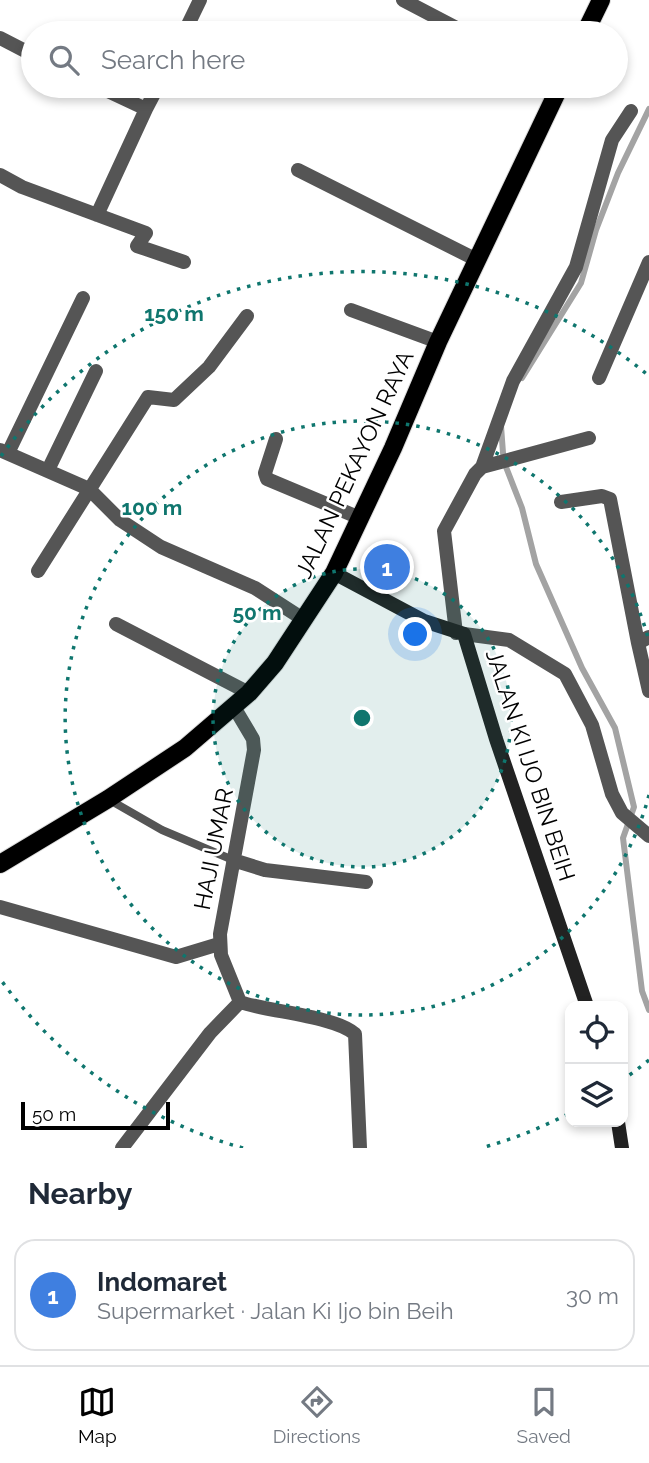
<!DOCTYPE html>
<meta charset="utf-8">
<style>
body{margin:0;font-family:Raleway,sans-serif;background:#f6f6f7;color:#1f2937}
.controls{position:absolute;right:21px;bottom:21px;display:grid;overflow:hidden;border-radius:14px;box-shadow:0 4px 10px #0003}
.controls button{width:63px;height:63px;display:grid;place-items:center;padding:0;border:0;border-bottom:2px solid #e0e1e3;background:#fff;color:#1f2937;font:35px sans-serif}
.scale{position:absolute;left:21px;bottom:18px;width:149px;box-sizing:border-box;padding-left:7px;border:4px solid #000;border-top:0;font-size:19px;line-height:24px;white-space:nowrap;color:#000;-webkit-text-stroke:5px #fff;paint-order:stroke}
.you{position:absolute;left:416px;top:635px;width:24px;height:24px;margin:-18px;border:5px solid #fff;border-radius:50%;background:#1a73e8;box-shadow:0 0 0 10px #1a73e833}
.badge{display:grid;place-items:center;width:46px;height:46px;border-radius:50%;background:#000;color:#fff;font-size:23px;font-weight:700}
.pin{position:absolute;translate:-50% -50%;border:4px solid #fff;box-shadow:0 2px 7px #0006}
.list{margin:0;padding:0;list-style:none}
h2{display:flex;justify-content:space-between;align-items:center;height:91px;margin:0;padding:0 28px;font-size:30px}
h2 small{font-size:23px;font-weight:400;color:#747a83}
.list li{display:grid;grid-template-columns:46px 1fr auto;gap:21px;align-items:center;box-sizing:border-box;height:112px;margin:0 14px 14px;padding:0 14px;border:2px solid #e0e1e3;border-radius:21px}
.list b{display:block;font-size:26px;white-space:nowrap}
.list p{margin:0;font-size:23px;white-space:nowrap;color:#747a83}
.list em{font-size:23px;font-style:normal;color:#747a83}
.icon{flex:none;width:38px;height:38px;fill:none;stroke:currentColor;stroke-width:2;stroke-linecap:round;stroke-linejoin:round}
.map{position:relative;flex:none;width:649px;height:1148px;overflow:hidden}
.search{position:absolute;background:#fff;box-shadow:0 4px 10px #0003;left:21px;right:21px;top:21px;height:77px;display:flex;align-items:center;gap:18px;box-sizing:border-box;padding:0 24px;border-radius:38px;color:#747a83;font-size:26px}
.sheet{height:217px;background:#fff}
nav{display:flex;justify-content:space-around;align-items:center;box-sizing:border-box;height:98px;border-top:2px solid #e0e1e3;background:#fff;font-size:19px;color:#747a83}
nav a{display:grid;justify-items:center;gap:4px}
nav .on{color:#000}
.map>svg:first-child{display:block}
</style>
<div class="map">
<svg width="649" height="1148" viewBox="0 0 649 1148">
<defs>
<pattern id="building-cross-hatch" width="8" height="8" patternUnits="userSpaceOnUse" patternTransform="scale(1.75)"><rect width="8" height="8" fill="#c4c4c4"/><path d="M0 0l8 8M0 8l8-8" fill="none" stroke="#a7a7a7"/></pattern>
</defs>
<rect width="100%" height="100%" fill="#fff"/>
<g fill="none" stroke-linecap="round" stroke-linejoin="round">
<path stroke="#a3a3a3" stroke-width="6" d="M522,378L581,283L596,230L618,173L649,109
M501,426L503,453
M506,467L522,508L536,564L582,668L615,728L634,807L623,838L642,991L649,1010"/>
</g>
<path fill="url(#building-cross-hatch)" stroke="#999" stroke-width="2" d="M377,547L410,566L398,585L365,567Z"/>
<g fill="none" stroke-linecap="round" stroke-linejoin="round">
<defs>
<path id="primary" d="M585,33L601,0
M0,864L108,799L185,748L249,693L275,663L334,573L393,448L438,342L560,86"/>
</defs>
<use href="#primary" stroke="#dbdbdb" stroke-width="20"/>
<path stroke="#555" stroke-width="8" d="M108,799L162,830L233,860"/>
<path stroke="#555" stroke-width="14" d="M403,0L466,33
M184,33L200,0
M0,38L33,55
M97,86L146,109L158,86
M298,170L477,260
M0,175L22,187L146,233L137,246L184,262
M97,215L146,109
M351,310L438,342
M599,378L649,262
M276,439L265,473L267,479L360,518
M0,450L89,489L120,520L161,547L255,588L303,619
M8,453L83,298
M482,467L513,381L576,267L612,140L631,111
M48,470L96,371
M561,502L602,496L610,499L638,643
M38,571L148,397L174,400L209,367L247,316
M116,624L249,693
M456,633L444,531L475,474L482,467L589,438
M464,634L509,640L565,674L592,725L612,794L622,813L649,836
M649,637L638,643L649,691
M234,707L253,739L254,750L220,934L221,955L240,1002
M233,860L265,870L366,882
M0,907L176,957L219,944
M240,1002C269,1012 335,1016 355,1034L360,1148
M122,1148L210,1033L240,1002"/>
<path stroke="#222" stroke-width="14" d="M334,573L424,621L464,634L496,739L587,1006
M618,1122L622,1148"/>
<use href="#primary" stroke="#000" stroke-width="18"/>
</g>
<circle cx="362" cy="718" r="149" fill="#0f766e" fill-opacity=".12"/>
<g fill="none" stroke="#0f766e" stroke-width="3.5" stroke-dasharray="3.5 7">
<circle cx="362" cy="718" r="149"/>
<path d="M649 795A297 297 0 1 1 649 641"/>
<path d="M649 1060A446 446 0 0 1 624 1079M568 1114A446 446 0 0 1 481 1148M243 1148A446 446 0 0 1 1 980M1 456A446 446 0 0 1 649 376"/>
</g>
<g text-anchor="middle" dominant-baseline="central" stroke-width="5" stroke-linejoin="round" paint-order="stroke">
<g font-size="23" fill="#000" stroke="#fff">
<text transform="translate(354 464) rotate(-65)">JALAN PEKAYON RAYA</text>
<text transform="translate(531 765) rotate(72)">JALAN KI IJO BIN BEIH</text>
<text transform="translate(213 849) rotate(-79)">HAJI UMAR</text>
</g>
</g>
<circle cx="362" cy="718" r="10" fill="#0f766e" stroke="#fff" stroke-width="3.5"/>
<g font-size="21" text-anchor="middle" font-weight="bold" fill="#0f766e" stroke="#fff" stroke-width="5" stroke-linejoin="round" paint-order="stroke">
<text x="174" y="321">150 m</text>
<text x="152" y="515">100 m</text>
<text x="257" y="620">50 m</text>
</g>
</svg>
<div class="controls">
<button><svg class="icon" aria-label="locate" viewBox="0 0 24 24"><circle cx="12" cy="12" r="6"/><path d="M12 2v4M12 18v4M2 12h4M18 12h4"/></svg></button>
<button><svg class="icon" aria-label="layers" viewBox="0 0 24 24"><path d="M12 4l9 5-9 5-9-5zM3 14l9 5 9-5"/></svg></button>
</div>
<div class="scale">50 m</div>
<div class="you"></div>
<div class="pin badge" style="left:387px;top:567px;background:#3f7fe0">1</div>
<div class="search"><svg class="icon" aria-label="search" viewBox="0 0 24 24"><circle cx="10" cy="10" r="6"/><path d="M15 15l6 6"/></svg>Search here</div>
</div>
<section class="sheet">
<h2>Nearby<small></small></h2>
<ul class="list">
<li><span class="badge" style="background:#3f7fe0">1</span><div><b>Indomaret</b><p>Supermarket · Jalan Ki Ijo bin Beih</p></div><em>30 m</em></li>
</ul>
</section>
<nav>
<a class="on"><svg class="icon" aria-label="map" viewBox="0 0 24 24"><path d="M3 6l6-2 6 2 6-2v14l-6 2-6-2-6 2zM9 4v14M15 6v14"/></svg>Map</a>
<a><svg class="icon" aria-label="directions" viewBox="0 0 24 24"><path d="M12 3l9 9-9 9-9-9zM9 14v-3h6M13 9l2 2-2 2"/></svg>Directions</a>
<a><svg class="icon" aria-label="saved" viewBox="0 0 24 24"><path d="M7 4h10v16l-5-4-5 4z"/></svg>Saved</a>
</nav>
